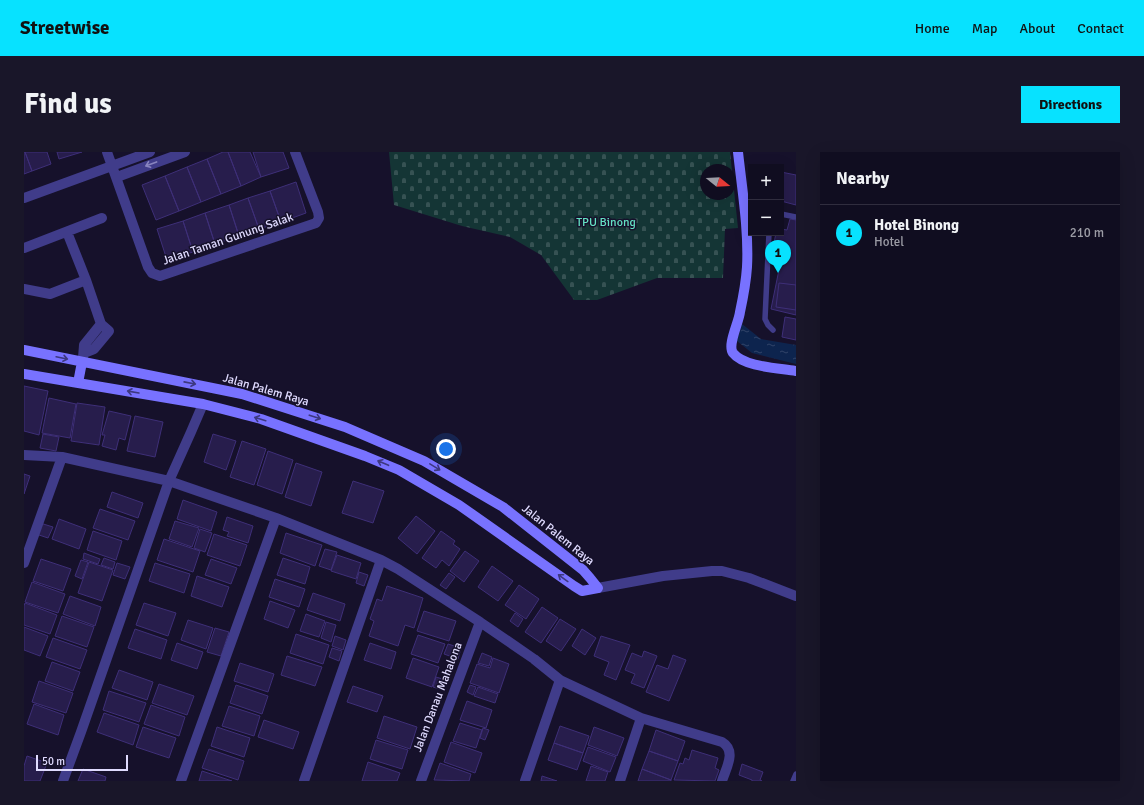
<!DOCTYPE html>
<meta charset="utf-8">
<style>
body{margin:0;font-family:Signika,sans-serif;background:#191629;color:#f1f3f6}
.controls{position:absolute;right:12px;top:12px;display:grid;overflow:hidden;border-radius:0px;box-shadow:0 4px 16px #0002}
.controls button{width:36px;height:36px;display:grid;place-items:center;padding:0;border:0;border-bottom:1px solid #302d3e;background:#100d20;color:#f1f3f6;font:20px sans-serif}
.compass{position:absolute;left:676px;top:12px;width:36px;height:36px;border-radius:50%;background:#100d20;box-shadow:0 4px 16px #0002;rotate:108deg}
.scale{position:absolute;left:12px;bottom:10px;width:92px;box-sizing:border-box;padding-left:4px;border:2px solid #e0dbff;border-top:0;font-size:11px;line-height:14px;white-space:nowrap;color:#e0dbff;-webkit-text-stroke:3px #16112b;paint-order:stroke}
.you{position:absolute;left:422px;top:297px;width:14px;height:14px;margin:-10px;border:3px solid #fff;border-radius:50%;background:#1a73e8;box-shadow:0 0 0 6px #1a73e833}
.badge{display:grid;place-items:center;width:26px;height:26px;border-radius:50%;background:#07e2ff;color:#111;font-size:13px;font-weight:700}
.pin{position:absolute;translate:-50% -33px;filter:drop-shadow(0 1px 2px #0008)}
.pin::after{content:'';position:absolute;top:21px;width:14px;height:12px;background:inherit;clip-path:polygon(0 0,100% 0,50% 100%)}
.list{margin:0;padding:0;list-style:none}
h2{display:flex;justify-content:space-between;align-items:center;height:52px;margin:0;padding:0 16px;font-size:17px}
h2 small{font-size:13px;font-weight:400;color:#9c9ca5}
.list li{display:grid;grid-template-columns:26px 1fr auto;gap:12px;align-items:center;box-sizing:border-box;height:56px;padding:0 16px;border-top:1px solid #302d3e}
.list b{display:block;font-size:15px;white-space:nowrap}
.list p{margin:0;font-size:13px;white-space:nowrap;color:#9c9ca5}
.list em{font-size:13px;font-style:normal;color:#9c9ca5}
.map{position:relative;flex:none;width:772px;height:629px;overflow:hidden;border-radius:0px}
header{display:flex;align-items:center;gap:24px;box-sizing:border-box;height:56px;padding:0 20px;background:#07e2ff;color:#111}
header strong{font-size:19px}
nav{display:flex;gap:22px;margin-inline-start:auto;font-size:14px}
.intro{display:flex;align-items:center;justify-content:space-between;box-sizing:border-box;height:96px;padding:0 24px}
h1{margin:0;font-size:28px}
.button{padding:10px 18px;border-radius:0px;background:#07e2ff;color:#111;font-size:14px;font-weight:700}
main{display:flex;gap:24px;padding:0 24px}
aside{flex:1;background:#100d20;border-radius:0px;box-shadow:0 4px 16px #0002}
.map>svg:first-child{display:block}
</style>
<header>
<strong>Streetwise</strong>
<nav><a>Home</a><a>Map</a><a>About</a><a>Contact</a></nav>
</header>
<div class="intro"><h1>Find us</h1><a class="button">Directions</a></div>
<main>
<div class="map">
<svg width="772" height="629" viewBox="0 0 772 629">
<defs>
<pattern id="cemetery-stones" width="16" height="16" patternUnits="userSpaceOnUse"><rect width="16" height="16" fill="#143535"/><path d="M2 7V4a2 2 0 0 1 4 0v3zM10 15v-3a2 2 0 0 1 4 0v3z" fill="#365253"/></pattern>
<pattern id="water-ripples" width="26" height="14" patternUnits="userSpaceOnUse"><rect width="26" height="14" fill="#0d244e"/><path d="M2 4q2-2 4 0t4 0M15 11q2-2 4 0t4 0" fill="none" stroke="#304369"/></pattern>
</defs>
<rect width="100%" height="100%" fill="#16112b"/>
<path fill="url(#cemetery-stones)" fill-rule="evenodd" d="M365,0H706L714,76L701,77L699,126H633L573,148H550L517,103L486,85L438,74L370,53ZM682,18H706V42H682Z"/>
<path fill="url(#water-ripples)" d="M718,172L737,187L772,193V212L728,201L713,189Z"/>
<path fill="#271d4c" stroke="#3e2f78" d="M0,0H1L8,19L0,22Z
M1,0H23L27,12L8,19Z
M33,0H58L35,7Z
M199,0H204L217,34L197,42L183,7Z
M204,0H226L237,25L217,34Z
M229,0H259L265,16L237,25Z
M183,7L197,42L177,50L163,15Z
M163,15L177,50L155,59L141,24Z
M757,20L772,23V53L757,49Z
M141,24L155,59L132,68L118,33Z
M272,30L282,61L257,70L246,39Z
M246,39L257,70L235,77L224,46Z
M224,46L235,77L215,84L205,53Z
M205,53L215,84L191,92L181,61Z
M181,61L191,92L169,100L159,69Z
M766,67L772,68V163L747,157L759,98L749,96L752,81H757V77L763,78Z
M159,69L169,100L143,108L133,77Z
M755,131L772,133V158L752,155Z
M761,165L772,167V188L758,185Z
M0,234L24,239L15,283L0,279Z
M25,246L52,252L46,286L18,281Z
M53,251L81,255L75,293L47,289Z
M85,259L107,264L101,288L95,286L92,298L78,294L81,283H78Z
M111,264L139,270L131,305L103,299Z
M19,282L35,285L32,299L16,296Z
M189,282L212,289L202,318L180,310Z
M218,289L242,297L230,333L206,325Z
M244,299L269,308L258,342L233,333Z
M272,311L298,320L287,354L261,345Z
M0,322L6,324L0,342Z
M329,329L360,339L349,371L318,361Z
M88,340L119,351L114,366L83,355Z
M159,348L193,360L187,379L153,367Z
M76,357L111,369L104,388L69,376Z
M392,364L411,379L393,402L374,386Z
M203,365L229,374L224,391L203,384L205,380L199,378Z
M35,367L62,377L55,397L28,387Z
M151,369L175,376L168,395L145,387Z
M16,371L29,375L24,386L12,382Z
M176,377L188,381L181,400L170,396Z
M69,379L98,389L92,408L63,398Z
M417,379L431,389L429,392L436,397L425,414L418,408L412,416L398,406Z
M262,381L298,393L291,414L256,401Z
M190,382L223,393L216,414L183,403Z
M140,387L176,399L169,420L133,408Z
M301,397L313,400L307,418L295,414Z
M441,399L455,409L440,430L426,419Z
M60,401L76,407L74,412L59,407Z
M313,403L337,411L332,427L307,419Z
M80,406L91,410L89,417L77,413Z
M259,406L286,415L281,432L253,423Z
M17,407L47,417L39,439L9,429Z
M187,407L213,416L207,432L181,423Z
M57,408L64,410L58,427L51,424Z
M65,410L89,418L78,449L54,441Z
M93,411L106,415L101,427L89,423Z
M131,411L166,422L160,441L125,429Z
M468,414L489,429L474,449L454,435Z
M335,420L344,423L340,434L332,431Z
M425,421L431,425L422,437L416,433Z
M173,424L205,435L198,455L167,444Z
M251,427L281,437L275,455L245,445Z
M8,430L41,442L34,461L1,450Z
M495,433L515,447L502,467L481,453Z
M363,434L399,446L390,476L381,473L374,494L345,484L350,469L346,467L353,447L358,449Z
M289,441L321,452L316,469L283,458Z
M46,444L77,455L71,474L39,462Z
M246,449L271,458L264,476L240,467Z
M1,451L33,463L26,482L0,473V454Z
M120,451L152,461L144,484L112,473Z
M518,455L534,466L517,491L501,480Z
M400,459L432,469L425,489L393,479Z
M491,461L499,467L494,475L486,469Z
M282,462L301,469L295,485L276,479Z
M38,464L70,475L63,495L31,484Z
M536,467L552,477L537,499L522,489Z
M164,468L189,476L182,497L157,488Z
M302,470L312,473L307,490L297,486Z
M0,475L24,484L16,504L0,498Z
M191,476L205,480L197,504L183,500Z
M111,477L143,488L137,507L104,496Z
M558,477L572,486L561,503L548,494Z
M272,482L305,493L299,512L266,501Z
M394,483L421,492L414,511L387,502Z
M311,484L322,488L319,498L308,494Z
M577,484L606,493L592,528L580,523L585,510L570,504Z
M29,486L63,498L56,517L22,505Z
M153,491L179,500L173,517L147,508Z
M346,491L372,500L367,517L340,508Z
M424,492L437,496L434,507L420,502Z
M308,496L318,499L315,509L305,505Z
M620,499L633,504L620,536L607,531L611,522L601,518L608,501L618,505Z
M458,501L468,505L465,514L454,511Z
M649,503L662,508L645,549L622,540L633,513L644,517Z
M263,504L298,515L291,534L257,523Z
M389,506L415,515L408,535L382,526Z
M469,506L485,512L475,541L446,531L453,512L466,516Z
M28,510L56,520L49,539L21,529Z
M216,511L250,522L244,540L210,529Z
M95,518L129,530L123,548L88,536Z
M412,525L422,528L419,538L409,535Z
M15,529L49,541L42,561L8,550Z
M135,532L170,544L163,563L128,551Z
M212,533L244,544L238,562L206,551Z
M446,533L452,535L449,543L443,540Z
M329,534L359,544L353,560L323,550Z
M454,535L474,542L471,551L450,544Z
M85,539L122,551L115,570L79,558Z
M443,549L468,558L462,576L436,568Z
M10,552L40,563L34,583L3,572Z
M127,553L161,565L155,584L120,572Z
M205,554L236,564L230,584L198,574Z
M80,561L115,573L109,593L73,580Z
M360,564L393,575L386,597L353,586Z
M240,568L275,580L269,597L234,585Z
M436,571L458,578L452,596L429,589Z
M536,574L565,584L559,601L530,591Z
M119,575L152,586L145,606L112,595Z
M193,575L226,586L220,605L187,594Z
M570,575L600,586L593,604L564,593Z
M459,576L465,578L461,588L456,586Z
M632,578L661,589L654,609L625,599Z
M352,588L384,598L378,617L346,607Z
M427,590L458,601L451,621L420,610Z
M530,591L559,601L553,618L524,608Z
M564,595L592,605L586,620L559,609Z
M185,597L220,609L214,628L178,616Z
M668,598L694,606L691,616L695,618L691,629L650,628L656,611L659,612L661,606L665,608Z
M625,599L654,609L647,628L618,617Z
M3,604L23,611L16,629H0V614Z
M344,610L376,621L373,629H338Z
M416,611L447,622L445,629L410,628Z
M718,612L739,620L736,628L738,629H728V628L715,623Z
M567,614L584,620L581,629H562Z
M59,617L82,625L81,629H54Z
M618,617L647,628V629H614Z
M178,619L208,629H175Z
M518,624L533,629H517Z"/>
<g fill="none" stroke-linecap="round" stroke-linejoin="round">
<path stroke="#403c8a" stroke-width="5.5" d="M757,62L772,65
M745,81L741,167L744,173L749,178
M769,629L772,622"/>
<path stroke="#403c8a" stroke-width="10" d="M83,0L124,115L128,121L136,124L292,71L295,66L294,60L271,0
M93,25L161,0
M0,46L126,0
M43,80L62,128L77,172L85,179L70,197L60,201
M0,96L78,66
M0,137L26,142L62,128
M59,206L60,193L77,172
M0,303L38,305L145,329L252,366L357,408L374,417L456,470L510,507L536,528L617,566L698,590C713,599 702,616 698,629
M0,411L38,305
M574,436L639,424L688,419H698L725,426L772,444
M39,629L57,580L145,329L167,280L179,252
M157,629L252,366
M280,629L357,408
M397,629L456,470
M501,629L536,528
M596,629L617,566"/>
<path stroke="#7872ff" stroke-width="10" d="M714,0C718,37 725,78 723,115C722,130 719,146 716,160C715,170 703,193 709,201C720,215 754,216 772,219
M0,198L218,242L321,275L400,309L479,355L559,418L566,426L574,436L558,439L550,434L435,353L375,318L341,304L237,267L179,252L0,222
M54,231L58,210"/>
</g>
<defs><path id="oneway-shaft" d="M-6 0H5M1.5-3L5.5 0L1.5 3" fill="none" stroke-width="1.6" stroke-linecap="round" stroke-linejoin="round"/></defs>
<use stroke="#8884bf" href="#oneway-shaft" transform="translate(127 12) rotate(160)"/>
<g stroke="#3d3880">
<use href="#oneway-shaft" transform="translate(38 206) rotate(12)"/>
<use href="#oneway-shaft" transform="translate(166 231) rotate(11)"/>
<use href="#oneway-shaft" transform="translate(109 240) rotate(-170)"/>
<use href="#oneway-shaft" transform="translate(291 265) rotate(18)"/>
<use href="#oneway-shaft" transform="translate(236 267) rotate(-163)"/>
<use href="#oneway-shaft" transform="translate(359 311) rotate(-157)"/>
<use href="#oneway-shaft" transform="translate(411 315) rotate(31)"/>
<use href="#oneway-shaft" transform="translate(539 426) rotate(-144)"/>
</g>
<g text-anchor="middle" dominant-baseline="central" stroke-width="3" stroke-linejoin="round" paint-order="stroke">
<g font-size="12" fill="#64e2c4" stroke="#16112b">
<text x="582" y="70">TPU Binong</text>
</g>
<g font-size="12" fill="#e0dbff" stroke="#16112b">
<text transform="translate(204 87) rotate(-19)">Jalan Taman Gunung Salak</text>
<text transform="translate(242 238) rotate(16)">Jalan Palem Raya</text>
<text transform="translate(534 383) rotate(39)">Jalan Palem Raya</text>
<text transform="translate(414 545) rotate(-69)">Jalan Danau Mahalona</text>
</g>
</g>
</svg>
<div class="controls">
<button>+</button>
<button>−</button>
</div>
<svg class="compass" viewBox="-18 -18 36 36"><path d="M0-13l5 13h-10z" fill="#e53935"/><path d="M0 13l5-13h-10z" fill="#9c9ca5"/></svg>
<div class="scale">50 m</div>
<div class="you"></div>
<div class="pin badge" style="left:754px;top:121px">1</div>
</div>
<aside>
<h2>Nearby<small></small></h2>
<ul class="list">
<li><span class="badge">1</span><div><b>Hotel Binong</b><p>Hotel</p></div><em>210 m</em></li>
</ul>
</aside>
</main>
